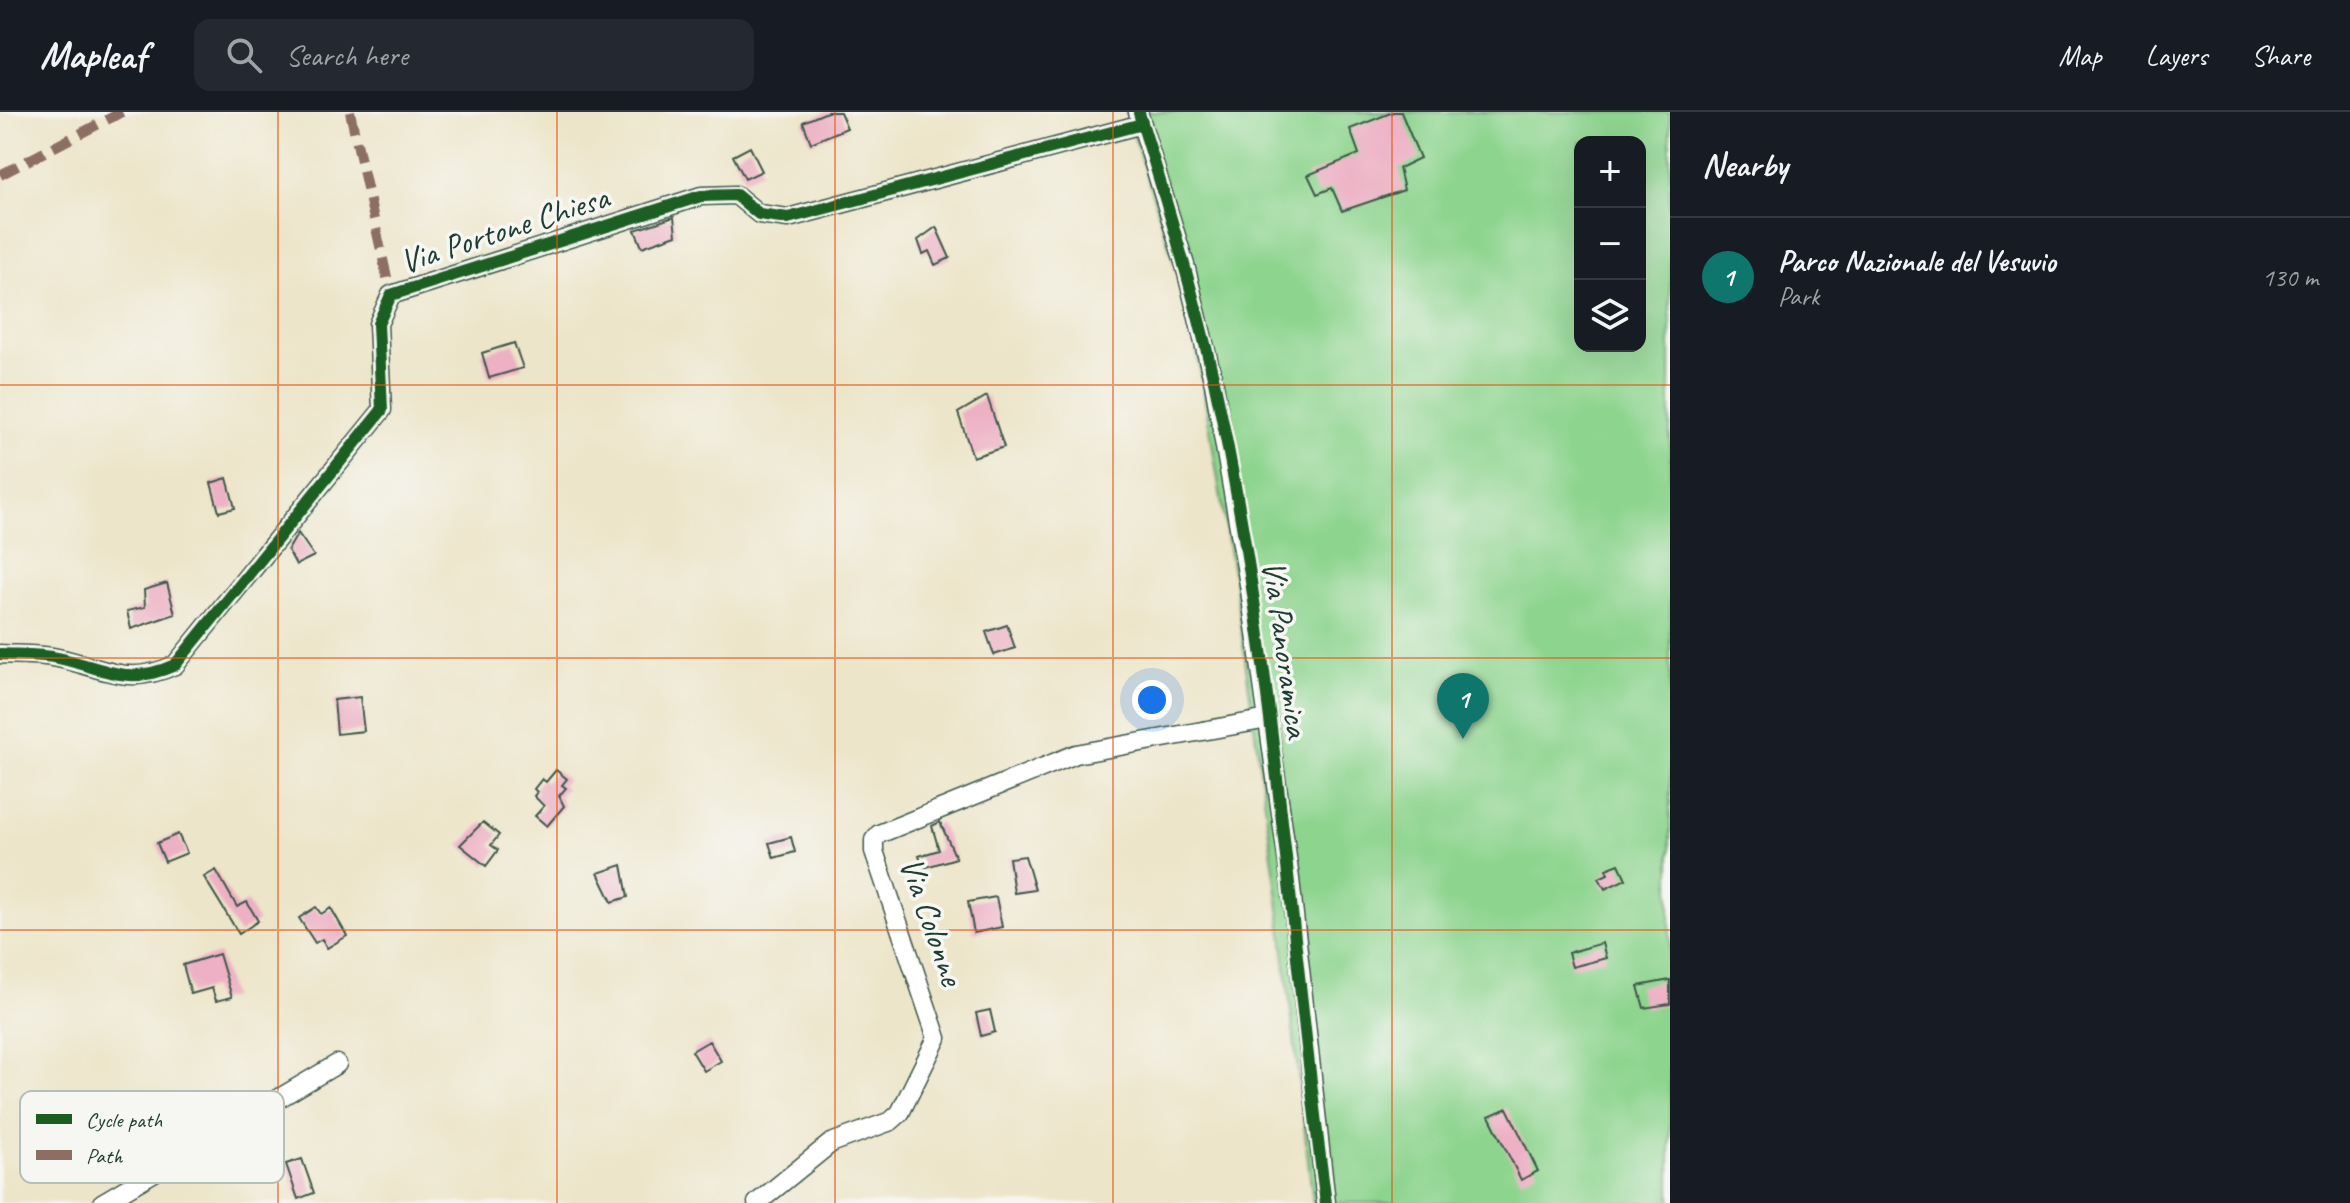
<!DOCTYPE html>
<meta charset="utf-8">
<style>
body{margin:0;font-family:Caveat,sans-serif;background:#242831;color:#f1f3f6}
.controls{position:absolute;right:24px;top:24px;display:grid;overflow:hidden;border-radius:16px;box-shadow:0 8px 32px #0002}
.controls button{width:72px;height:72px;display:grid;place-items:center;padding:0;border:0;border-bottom:2px solid #363941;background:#171b24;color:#f1f3f6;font:40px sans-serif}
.you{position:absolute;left:1152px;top:588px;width:28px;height:28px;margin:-20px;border:6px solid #fff;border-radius:50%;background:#1a73e8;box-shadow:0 0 0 12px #1a73e833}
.badge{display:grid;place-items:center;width:52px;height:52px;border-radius:50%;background:#0f766e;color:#fff;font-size:26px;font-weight:700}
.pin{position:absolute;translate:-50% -66px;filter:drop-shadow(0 2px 4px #0008)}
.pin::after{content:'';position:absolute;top:42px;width:28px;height:24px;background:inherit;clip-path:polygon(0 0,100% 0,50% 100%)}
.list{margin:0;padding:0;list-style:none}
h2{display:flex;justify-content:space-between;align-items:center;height:104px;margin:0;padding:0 32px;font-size:34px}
h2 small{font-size:26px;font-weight:400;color:#9ea1a6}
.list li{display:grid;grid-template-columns:52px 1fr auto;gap:24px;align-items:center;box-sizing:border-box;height:120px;padding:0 32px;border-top:2px solid #363941}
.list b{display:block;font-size:30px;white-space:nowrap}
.list p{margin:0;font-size:26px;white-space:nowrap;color:#9ea1a6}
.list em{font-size:26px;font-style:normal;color:#9ea1a6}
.icon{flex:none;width:44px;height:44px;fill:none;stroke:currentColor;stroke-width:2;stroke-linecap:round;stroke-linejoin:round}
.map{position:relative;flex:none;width:1670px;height:1091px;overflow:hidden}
header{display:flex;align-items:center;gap:48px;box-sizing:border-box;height:112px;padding:0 40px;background:#171b24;border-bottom:2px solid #363941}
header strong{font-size:38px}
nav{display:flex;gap:44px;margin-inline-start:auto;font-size:28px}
.search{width:560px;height:72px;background:#242831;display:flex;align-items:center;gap:20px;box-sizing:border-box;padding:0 28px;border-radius:16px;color:#9ea1a6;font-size:30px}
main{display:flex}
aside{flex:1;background:#171b24}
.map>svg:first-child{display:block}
</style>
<header>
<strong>Mapleaf</strong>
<div class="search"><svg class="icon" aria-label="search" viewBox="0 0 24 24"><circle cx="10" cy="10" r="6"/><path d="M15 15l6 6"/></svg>Search here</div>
<nav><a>Map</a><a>Layers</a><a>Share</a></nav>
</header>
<main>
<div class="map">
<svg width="1670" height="1091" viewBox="0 0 1670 1091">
<rect width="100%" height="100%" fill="#f6f6f2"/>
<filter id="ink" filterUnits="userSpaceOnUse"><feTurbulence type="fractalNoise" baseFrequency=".0125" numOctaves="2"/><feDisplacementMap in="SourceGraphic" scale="16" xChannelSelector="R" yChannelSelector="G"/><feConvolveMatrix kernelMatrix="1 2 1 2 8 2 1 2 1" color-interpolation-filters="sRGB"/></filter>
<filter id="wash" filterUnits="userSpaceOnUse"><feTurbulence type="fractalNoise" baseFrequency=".006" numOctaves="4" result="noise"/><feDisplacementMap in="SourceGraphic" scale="32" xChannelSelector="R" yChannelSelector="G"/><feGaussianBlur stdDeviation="1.8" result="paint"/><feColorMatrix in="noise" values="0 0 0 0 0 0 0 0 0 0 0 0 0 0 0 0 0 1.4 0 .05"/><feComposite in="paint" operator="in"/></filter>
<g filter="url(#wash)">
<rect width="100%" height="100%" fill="#ede5c9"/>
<path fill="#8dd48e" stroke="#568861" stroke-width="2" fill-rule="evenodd" d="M1126,0H1670V1091H1313L1278,787L1234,467L1192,207ZM1580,30H1640V234H1580Z"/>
<g id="blocks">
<path fill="#edb0c4" d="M827,0H840L847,16L811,31L803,10Z
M1393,0H1401L1420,46L1399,56L1404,78L1342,99L1332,76L1317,82L1308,63L1359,42L1350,17Z
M750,35L762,59L745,67L733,44Z
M674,105L676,123L642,135L635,118Z
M936,115L950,146L935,153L929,139L923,142L918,128Z
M514,231L523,256L489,266L482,241Z
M987,284L1004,335L973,345L958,301Z
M227,366L235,396L219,400L211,371Z
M298,421L314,444L296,453L288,438Z
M167,471L175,502L131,517L127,499L145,495L144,478Z
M1007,513L1015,536L994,543L986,520Z
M360,585L364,619L337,622L334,588Z
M556,658L567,667L562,673L566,676L559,684L564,694L547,714L535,704L544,694L534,684L537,680L534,677L542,667L546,670Z
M483,710L499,723L491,733L498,738L486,754L460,733Z
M940,710L956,746L923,756L919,744L939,738L932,714Z
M178,722L187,741L165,750L157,731Z
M791,725L795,740L774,746L769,731Z
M1025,744L1035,778L1014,781L1009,746Z
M1619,752L1626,767L1605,777L1599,766L1608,762L1606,757Z
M622,753L628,785L612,790L598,761Z
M216,758L237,795L247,790L258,809L239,822L204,765Z
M996,785L1002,815L974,821L968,790Z
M316,795L321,802L331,796L347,824L327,836L322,827L315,831L299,806Z
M1602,831L1606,846L1572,855L1568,841Z
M219,842L232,885L216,889L212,876L191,882L183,853Z
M1670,868V892L1644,896L1638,874Z
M990,898L995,920L981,924L976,901Z
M709,929L721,949L704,959L692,939Z
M1507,996L1538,1059L1521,1068L1489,1004Z
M302,1047L314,1081L298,1087L286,1052Z"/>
</g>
</g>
<g filter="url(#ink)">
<use href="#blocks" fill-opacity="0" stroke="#3e564a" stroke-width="2"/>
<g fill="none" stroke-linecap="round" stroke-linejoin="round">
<defs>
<path id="minor" d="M1138,0L1185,153L1214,272L1250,478L1290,767L1326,1091
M0,542C19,543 39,542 58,546C106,556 126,575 175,553L382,298L378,212L391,183L701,84L736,83L759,102L788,106L1142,12
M102,1091L337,952
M757,1091L831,1031L891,1009L900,1001L937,926L874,739V728L879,722L1076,642L1268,607"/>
</defs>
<use href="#minor" stroke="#3e564a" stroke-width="21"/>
<use href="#minor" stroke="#fff" stroke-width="18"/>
<path stroke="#8d6e63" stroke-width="10" stroke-dasharray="20 10" stroke-linecap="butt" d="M350,0L391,183
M0,63L122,0"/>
<defs>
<path id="cycleway" d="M1139,1C1167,90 1193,179 1214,269C1274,539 1289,818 1326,1091
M0,542C19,543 39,542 58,546C106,556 126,575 175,553L382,298L378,212L391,183L701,84L736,83L759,102L788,106L1142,12"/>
</defs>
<use href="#cycleway" stroke="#f6f6f2" stroke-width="17"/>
<use href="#cycleway" stroke="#1b5e20" stroke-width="12"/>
</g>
</g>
<path fill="none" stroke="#de580e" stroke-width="2" stroke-opacity="0.55" d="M278,0V1091M557,0V1091M835,0V1091M1113,0V1091M1392,0V1091M0,273H1670M0,546H1670M0,818H1670"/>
<g text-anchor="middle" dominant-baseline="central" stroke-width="7" stroke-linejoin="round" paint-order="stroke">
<g font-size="34" fill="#1f3d34" stroke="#f6f6f2">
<text transform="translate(504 117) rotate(-18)">Via Portone Chiesa</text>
<text transform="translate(1286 537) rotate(82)">Via Panoramica</text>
<text transform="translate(932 809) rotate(71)">Via Colonne</text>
</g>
</g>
<rect x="20" y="979" width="264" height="92" rx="12" fill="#f6f6f2" stroke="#b6beb9" stroke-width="2"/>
<rect x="36" y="1002" width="36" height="10" fill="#1b5e20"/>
<rect x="36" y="1038" width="36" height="10" fill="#8d6e63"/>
<g font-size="22" fill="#1f3d34">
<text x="86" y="1015">Cycle path</text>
<text x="86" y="1051">Path</text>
</g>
</svg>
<div class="controls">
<button>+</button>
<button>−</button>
<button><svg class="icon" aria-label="layers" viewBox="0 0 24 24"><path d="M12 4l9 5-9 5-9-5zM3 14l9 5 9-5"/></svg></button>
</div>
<div class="you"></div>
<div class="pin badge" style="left:1463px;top:627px">1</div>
</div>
<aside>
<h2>Nearby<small></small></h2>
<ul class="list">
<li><span class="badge">1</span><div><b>Parco Nazionale del Vesuvio</b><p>Park</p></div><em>130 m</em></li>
</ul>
</aside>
</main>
